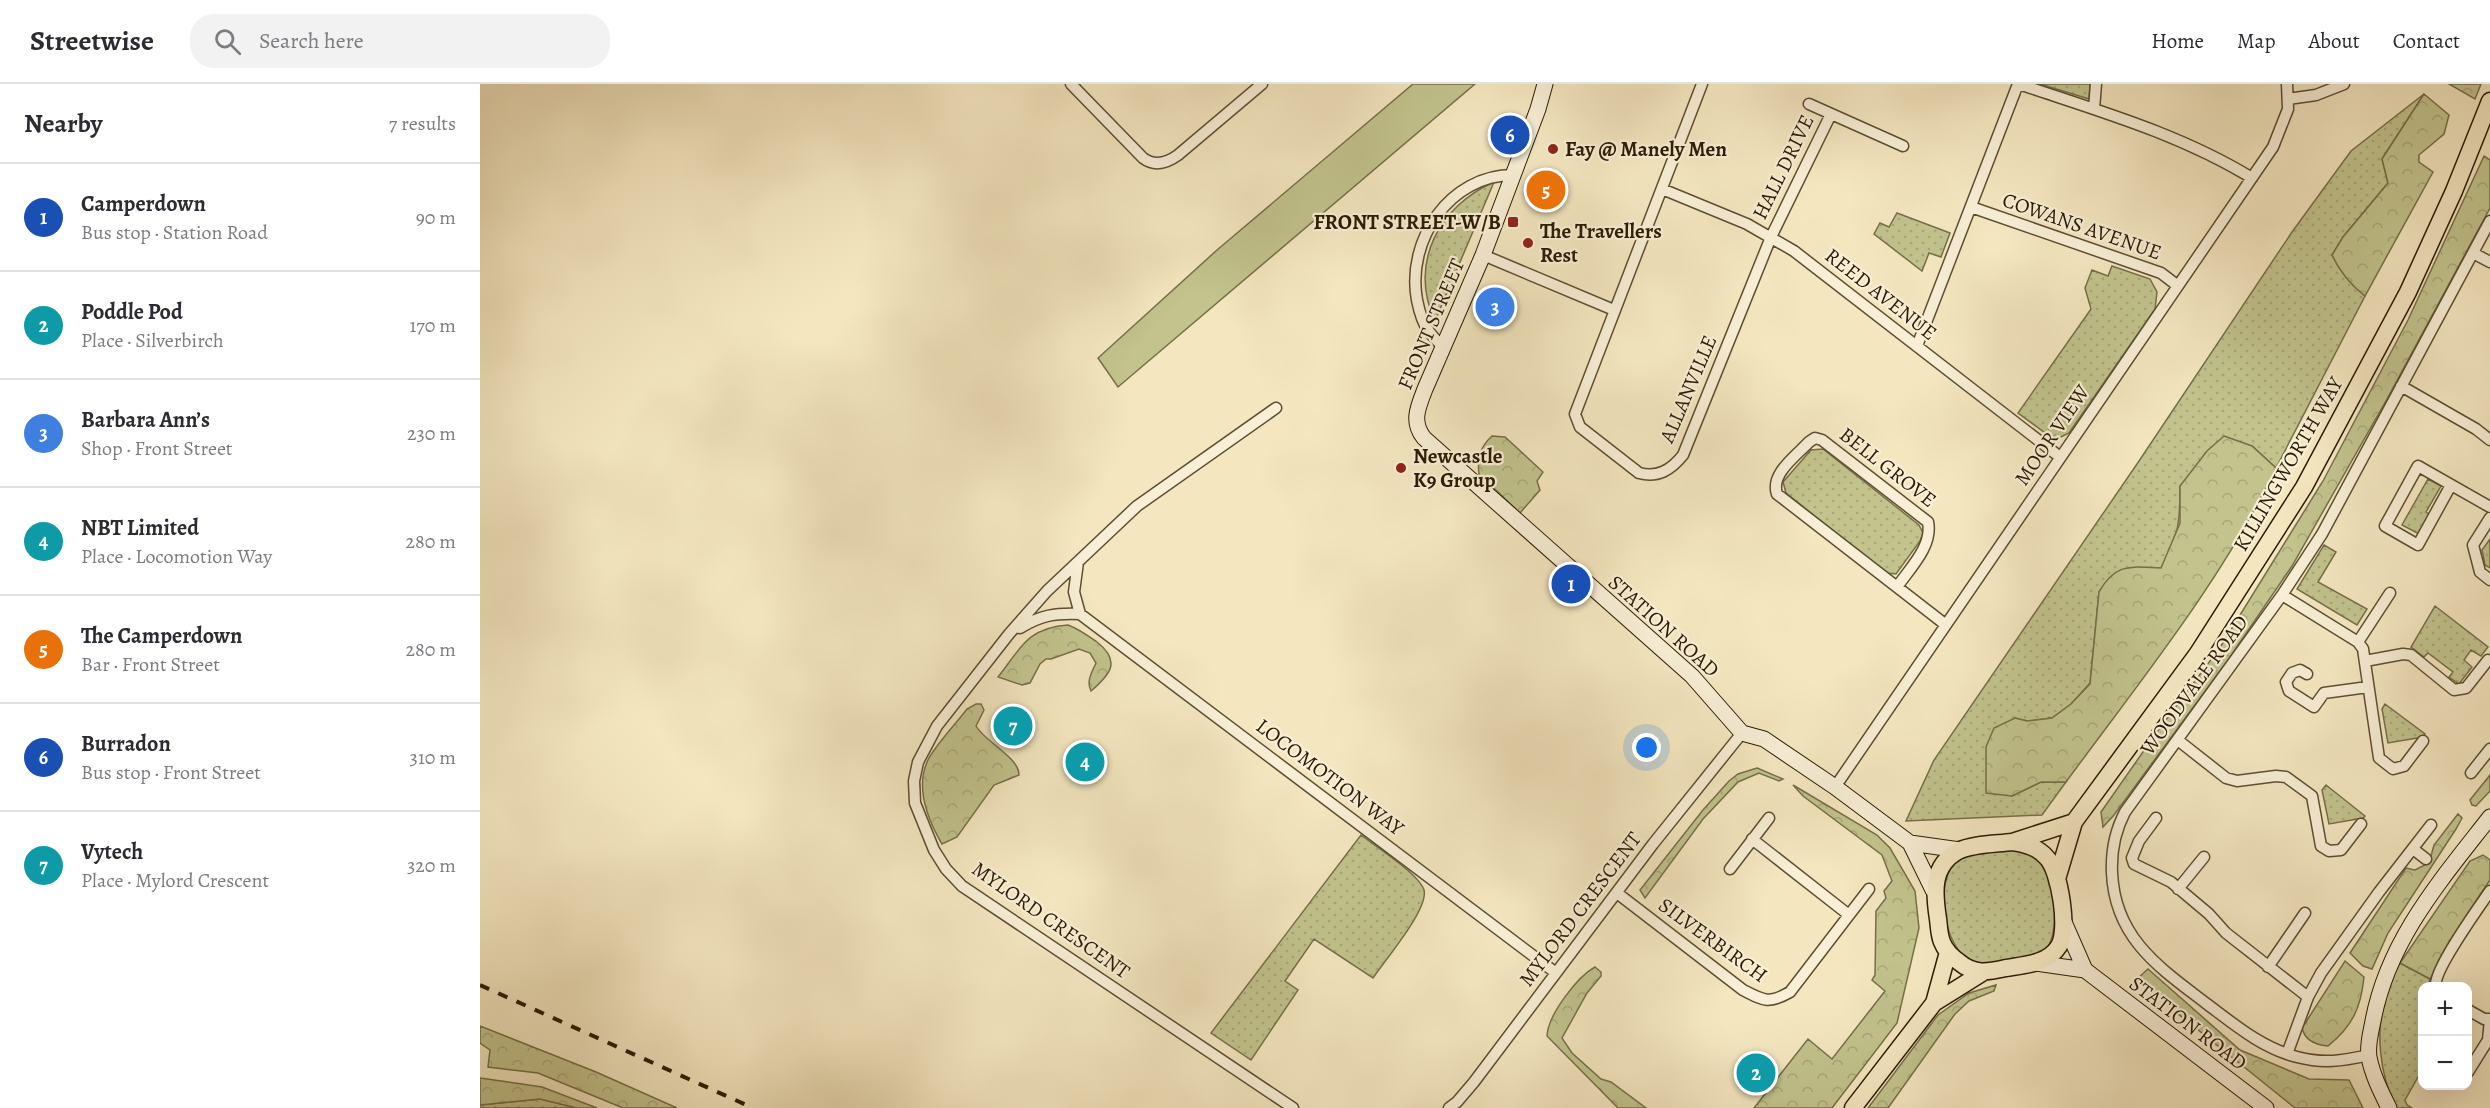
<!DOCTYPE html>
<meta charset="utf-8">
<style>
body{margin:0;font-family:Alegreya,serif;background:#f2f2f3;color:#2b2b33}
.controls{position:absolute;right:18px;bottom:18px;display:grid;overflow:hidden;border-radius:12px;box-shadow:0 6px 24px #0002}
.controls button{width:54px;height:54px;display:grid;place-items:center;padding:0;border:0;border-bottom:2px solid #e1e1e2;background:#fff;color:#2b2b33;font:30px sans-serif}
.you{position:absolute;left:1167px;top:664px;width:21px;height:21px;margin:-15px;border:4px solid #fff;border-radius:50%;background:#1a73e8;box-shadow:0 0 0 9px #1a73e833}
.badge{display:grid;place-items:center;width:39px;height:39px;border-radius:50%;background:#d93025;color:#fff;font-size:20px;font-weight:700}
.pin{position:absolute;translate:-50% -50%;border:3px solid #fff;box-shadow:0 2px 6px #0006}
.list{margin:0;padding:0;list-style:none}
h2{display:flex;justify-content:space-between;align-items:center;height:78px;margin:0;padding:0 24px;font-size:26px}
h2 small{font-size:20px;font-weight:400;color:#7c7c81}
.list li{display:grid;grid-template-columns:39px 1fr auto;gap:18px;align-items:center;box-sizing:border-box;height:108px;padding:0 24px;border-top:2px solid #e1e1e2}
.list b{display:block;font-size:22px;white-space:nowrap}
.list p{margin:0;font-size:20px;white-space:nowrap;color:#7c7c81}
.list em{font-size:20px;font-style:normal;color:#7c7c81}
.icon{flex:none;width:33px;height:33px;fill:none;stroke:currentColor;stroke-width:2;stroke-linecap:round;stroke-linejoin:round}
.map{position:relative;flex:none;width:2010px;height:1024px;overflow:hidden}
header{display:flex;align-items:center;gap:36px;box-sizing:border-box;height:84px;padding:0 30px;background:#fff;border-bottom:2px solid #e1e1e2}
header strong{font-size:28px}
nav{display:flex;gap:33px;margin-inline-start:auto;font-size:21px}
.search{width:420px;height:54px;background:#f2f2f3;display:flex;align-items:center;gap:15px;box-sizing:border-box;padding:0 21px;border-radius:24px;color:#7c7c81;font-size:22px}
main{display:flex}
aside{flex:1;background:#fff}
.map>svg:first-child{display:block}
</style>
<header>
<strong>Streetwise</strong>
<div class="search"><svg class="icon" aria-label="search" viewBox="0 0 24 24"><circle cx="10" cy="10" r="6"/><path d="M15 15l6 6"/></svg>Search here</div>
<nav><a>Home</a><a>Map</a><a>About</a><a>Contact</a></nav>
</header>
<main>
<aside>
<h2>Nearby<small>7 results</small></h2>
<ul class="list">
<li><span class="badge" style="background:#1a4fb4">1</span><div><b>Camperdown</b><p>Bus stop · Station Road</p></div><em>90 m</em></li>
<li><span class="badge" style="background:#0f9aa8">2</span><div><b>Poddle Pod</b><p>Place · Silverbirch</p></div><em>170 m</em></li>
<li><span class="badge" style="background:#3f7fe0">3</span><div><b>Barbara Ann’s</b><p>Shop · Front Street</p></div><em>230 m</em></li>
<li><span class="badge" style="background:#0f9aa8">4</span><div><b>NBT Limited</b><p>Place · Locomotion Way</p></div><em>280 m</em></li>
<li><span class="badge" style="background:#e8710a">5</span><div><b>The Camperdown</b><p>Bar · Front Street</p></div><em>280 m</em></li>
<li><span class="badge" style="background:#1a4fb4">6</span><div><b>Burradon</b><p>Bus stop · Front Street</p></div><em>310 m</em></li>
<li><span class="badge" style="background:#0f9aa8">7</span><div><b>Vytech</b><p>Place · Mylord Crescent</p></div><em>320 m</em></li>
</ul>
</aside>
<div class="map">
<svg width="2010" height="1024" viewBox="0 0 2010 1024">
<defs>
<pattern id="grass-dots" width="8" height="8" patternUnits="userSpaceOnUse" patternTransform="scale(1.5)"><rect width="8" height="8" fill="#c2c38d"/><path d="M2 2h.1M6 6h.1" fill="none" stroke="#a7a778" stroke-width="1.8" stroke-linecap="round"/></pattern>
<pattern id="forest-crowns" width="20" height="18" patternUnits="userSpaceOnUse" patternTransform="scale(1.5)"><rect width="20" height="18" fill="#c2c38d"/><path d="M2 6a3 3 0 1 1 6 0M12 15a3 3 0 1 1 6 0" fill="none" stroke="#a7a778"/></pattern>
</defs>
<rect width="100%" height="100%" fill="#f4e7c0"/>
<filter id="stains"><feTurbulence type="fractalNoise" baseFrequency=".00333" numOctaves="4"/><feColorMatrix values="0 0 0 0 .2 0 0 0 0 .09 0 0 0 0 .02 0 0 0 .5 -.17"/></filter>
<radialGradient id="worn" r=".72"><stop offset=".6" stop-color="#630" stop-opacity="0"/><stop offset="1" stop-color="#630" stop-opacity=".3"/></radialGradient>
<path fill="url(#grass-dots)" stroke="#766f48" stroke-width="1.5" d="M1560,0H1610L1609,15Z
M1944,10L1902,75L1908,99L1863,153L1852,171C1860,188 1871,201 1885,212L1796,384L1772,362L1700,402C1700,438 1699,452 1681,484C1659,483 1630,488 1619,508L1610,599L1591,620L1572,634L1547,637L1535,634L1532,712L1561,698H1586L1562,731L1426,737L1454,676L1657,380L1812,148L1871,67Z
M1014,98L955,237C928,180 959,122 1014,98Z
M1417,129L1470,149L1461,173L1449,169L1442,187L1394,150L1400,139L1409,143Z
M1632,182L1670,195L1677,208L1675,225L1589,349L1579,354L1568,351L1538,329L1611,225L1605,204L1612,186L1628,192Z
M1343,365L1439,441L1443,449L1440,457L1416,490L1406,489L1306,409L1303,398L1331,366Z
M1948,395L1961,402L1946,428L1950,431L1939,450L1922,441Z
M2010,455V484L2005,481L2002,466Z
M1844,461L1856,468L1838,498L1887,525L1877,541L1817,505Z
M1955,522L2008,563L2001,572L1991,566L1984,576L1992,583L1979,600L1969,593L1973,588L1948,569L1944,573L1931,563Z
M1905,620L1945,650L1943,653L1908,659L1902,625Z
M1846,701L1885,732L1883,734L1849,740L1842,706Z
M881,751C895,762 939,790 944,806C949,825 904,877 893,894L834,855L805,897L818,906L771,976L731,949Z
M1533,766C1541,766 1551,769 1558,775C1575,790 1581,849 1566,865C1556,875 1539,874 1527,877C1515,879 1502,883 1491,877C1464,865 1454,799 1475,779C1489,767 1515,768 1533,766Z
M1920,879L1950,895L1948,902H1942V986L1925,1016L1927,1021L1932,1024H1916C1899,989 1895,946 1906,909C1909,898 1915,888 1920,879Z
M60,1015L97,1024H0V1021Z"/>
<path fill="url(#forest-crowns)" stroke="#766f48" stroke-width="1.5" d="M1969,0H2001L1995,15Z
M1944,10L1969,31L1964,50L1939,71V78L1953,88L1885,212C1871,201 1860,188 1852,171L1863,153L1908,99L1902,75Z
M2004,72L2010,76V124L1907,315L1812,482L1748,576L1634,731L1623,743L1621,728L1679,645L1739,565L1843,397L1928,236Z
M1012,352L1025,353L1063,388L1057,397L1060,406L1040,429L999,390C997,374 1000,363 1012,352Z
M1744,352L1772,362L1796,384C1742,497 1660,597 1586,698H1561L1532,712L1506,709V663L1514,644L1535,634L1547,637L1572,634L1591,620L1610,600L1619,508C1636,478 1651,483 1681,484L1700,439V402L1727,367Z
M588,541C599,545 607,551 617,558C641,577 631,590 611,607C606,597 612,588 616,579L610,569L599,565L571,575H566L560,580L550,599L542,601L518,593C541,564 547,544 588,541Z
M496,620H501L504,626L496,642C505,658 539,673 539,691L514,701L477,753L462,760C448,736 434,702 449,674C459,657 475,641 487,625Z
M1277,684L1303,695L1299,697L1279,689L1258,698L1223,735L1165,814L1160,806L1223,726L1249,697L1258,690Z
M2010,691V707L1996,722L1992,721L1990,716Z
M1313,701L1397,751L1410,764L1435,807L1439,844L1417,939L1352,1024H1274L1328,955L1352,975L1405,907L1392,896L1395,891L1396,827L1406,814L1404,807L1412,797L1402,771L1323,712Z
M1978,730L1982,734L1976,745L1908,849L1892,885L1883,882L1870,869L1926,784L1935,786L1949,779L1954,761Z
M2003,771L2010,776V796L1988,829L1950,895L1920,879L1990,777Z
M1865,877L1884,893C1881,924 1872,943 1848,962C1836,961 1825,957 1822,944Z
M1115,883L1121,888V892L1107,909L1082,954L1092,969L1121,995L1131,998L1166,1024H1138L1067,952C1068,931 1097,893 1115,883Z
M1668,885L1760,966L1829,995L1869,996L1883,1024H1815L1656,896Z
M1516,901L1514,907L1489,917L1475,930L1408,1024H1388L1458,931L1489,909Z
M0,942L116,988L197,1024H143L58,989L8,983L10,966L0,959Z
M0,994L62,1003L117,1024H97L60,1015L0,1021Z"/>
<path fill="#c2c38d" stroke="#766f48" stroke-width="1.5" d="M933,0H995L638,303L618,274L737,166Z"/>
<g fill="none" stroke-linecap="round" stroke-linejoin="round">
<defs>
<path id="street" d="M591,0L663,74C675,83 687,79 698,71L782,0
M1222,0L1095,330L1100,343L1159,389C1178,394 1191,386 1203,371L1291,153L1351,30
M1539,0C1619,27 1700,50 1772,94
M1808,15L1836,11L1864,0
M1329,20L1423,62
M1614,25L1616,0
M1182,105L1267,140L1314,167L1580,373
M1491,123L1681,189L1698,202
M1993,169L2010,178
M1003,171L1134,226
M1437,262L1538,0
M963,263C958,258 952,252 948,246C942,238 939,226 937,216C926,156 970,91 1033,91
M1921,302L1996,345L2010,356
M796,324L657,422L567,507L529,550L457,642L438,678L434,697L435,719L454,766L466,785L482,802L813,1024
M1971,401L1938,461L1905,442L1938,382L2010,423
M2010,434L1993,461L2000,488L2010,496
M598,478L594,508L600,530
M1417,503C1430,484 1453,462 1448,438L1342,356L1335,354L1329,358C1316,372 1290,390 1297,410L1466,541
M1802,511L1878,558L1883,565L1899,674L1913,685L1924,682L1943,657
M540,544C561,531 575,529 600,530L1076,889
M1878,558L1910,509
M1885,577L1923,570L1931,571L1974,606L1986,604L2008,576
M1827,590L1820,586L1812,589L1806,598L1809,607L1834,623L1844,609L1888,603
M1699,657L1746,694L1757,697L1796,692L1806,693L1832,712L1841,762L1849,767L1861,766L1881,740
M1991,689L2010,665
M1355,703L1793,63L1808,25L1807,0
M1676,734L1659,757L1652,774L1654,780L1691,798L1729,830L1746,849L1828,913
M1272,755L1369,831
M1933,765L1946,775
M1250,785L1289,734
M1698,805L1724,773
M1137,809L1263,906C1284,917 1289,920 1310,908L1389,805
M1788,883L1825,829
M1956,902C1953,887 1999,823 2010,807
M1988,926L2004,935H2010
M1807,970L1828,913L1841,889L1899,808L1951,741
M1889,971C1862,977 1844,980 1817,973C1782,964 1755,941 1727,920C1680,884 1635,855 1632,789C1631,767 1635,747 1645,728L1802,511L1842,450L2010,137
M1988,988L2008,956L2010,935
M969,1024L977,1018L994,998L1173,760L1262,649"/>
<path id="secondary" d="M1065,0L1058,25L1003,171L945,305C938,323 931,338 944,354L1212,592L1262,649L1284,655L1355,703L1430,759L1453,806
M1430,759L1480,766
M1584,838L1605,886L1786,1024
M1556,879L1605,886
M1909,1024C1901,1008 1892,990 1889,973C1887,961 1891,948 1893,937C1908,856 1961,796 2010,733"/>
<path id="primary" d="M1532,758C1546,760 1558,763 1568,775C1580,790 1589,845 1579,862C1568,880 1544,881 1526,884C1508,888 1494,891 1479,878C1472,873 1465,866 1462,858C1459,851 1459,842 1458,835C1454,809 1451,782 1478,767C1492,760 1516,760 1532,758Z
M1532,758L1594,738
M1577,795L1594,738L1718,569L1824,403L1928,208L1974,107L2010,17
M1454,919L1468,868
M1373,1024L1454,919L1502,889"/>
</defs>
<use href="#street" stroke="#5d4e32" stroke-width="13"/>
<use href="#secondary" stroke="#2b1b03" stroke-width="17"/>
<use href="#primary" stroke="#2b1b03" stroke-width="19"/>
<use href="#street" stroke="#f8efd6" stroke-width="10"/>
<use href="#secondary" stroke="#f8efd6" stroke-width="15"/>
<use href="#primary" stroke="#f4e7c0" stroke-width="16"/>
<path stroke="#2b1b03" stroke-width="4" stroke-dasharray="10 10" stroke-linecap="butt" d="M0,901L273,1024"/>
</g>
<g fill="#8f2418" stroke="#f8efd6" stroke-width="2">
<circle cx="1073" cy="65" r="6"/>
<rect x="1027" y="132" width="12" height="12" rx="3"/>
<circle cx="1048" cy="159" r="6"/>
<circle cx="921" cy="384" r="6"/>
</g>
<g text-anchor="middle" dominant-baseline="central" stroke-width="4.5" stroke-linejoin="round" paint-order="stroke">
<g font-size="21" font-weight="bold" fill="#2b1b03" stroke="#f8efd6" text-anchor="start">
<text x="1085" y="65">Fay @ Manely Men</text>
<text x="1021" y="138" text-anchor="end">FRONT STREET-W/B</text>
<text x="1060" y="147">The Travellers<tspan x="1060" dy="24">Rest</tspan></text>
<text x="933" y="372">Newcastle<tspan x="933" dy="24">K9 Group</tspan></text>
</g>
<g font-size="21" fill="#2b1b03" stroke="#f8efd6">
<text transform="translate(1303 83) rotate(-64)">HALL DRIVE</text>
<text transform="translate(1602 142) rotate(19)">COWANS AVENUE</text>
<text transform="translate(1401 210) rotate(38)">REED AVENUE</text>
<text transform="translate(951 240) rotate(-67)">FRONT STREET</text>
<text transform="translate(1208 305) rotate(-67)">ALLANVILLE</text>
<text transform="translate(1572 351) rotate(-56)">MOOR VIEW</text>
<text transform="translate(1808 380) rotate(-60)">KILLINGWORTH WAY</text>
<text transform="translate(1408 383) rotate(38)">BELL GROVE</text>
<text transform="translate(1184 542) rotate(42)">STATION ROAD</text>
<text transform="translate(1714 601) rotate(-54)">WOODVALE ROAD</text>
<text transform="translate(850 693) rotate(37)">LOCOMOTION WAY</text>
<text transform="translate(1100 825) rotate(-53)">MYLORD CRESCENT</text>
<text transform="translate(571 836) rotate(35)">MYLORD CRESCENT</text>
<text transform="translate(1233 856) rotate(36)">SILVERBIRCH</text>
<text transform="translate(1708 939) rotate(37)">STATION ROAD</text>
</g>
</g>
<rect width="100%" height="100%" filter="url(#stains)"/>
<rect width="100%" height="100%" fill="url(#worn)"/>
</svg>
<div class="controls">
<button>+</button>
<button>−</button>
</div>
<div class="you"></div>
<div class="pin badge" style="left:1091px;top:500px;background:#1a4fb4">1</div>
<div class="pin badge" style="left:1276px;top:989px;background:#0f9aa8">2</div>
<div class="pin badge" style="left:1015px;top:223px;background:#3f7fe0">3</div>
<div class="pin badge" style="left:605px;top:678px;background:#0f9aa8">4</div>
<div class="pin badge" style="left:1066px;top:106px;background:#e8710a">5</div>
<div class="pin badge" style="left:1030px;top:51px;background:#1a4fb4">6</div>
<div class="pin badge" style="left:533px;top:642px;background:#0f9aa8">7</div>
</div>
</main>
